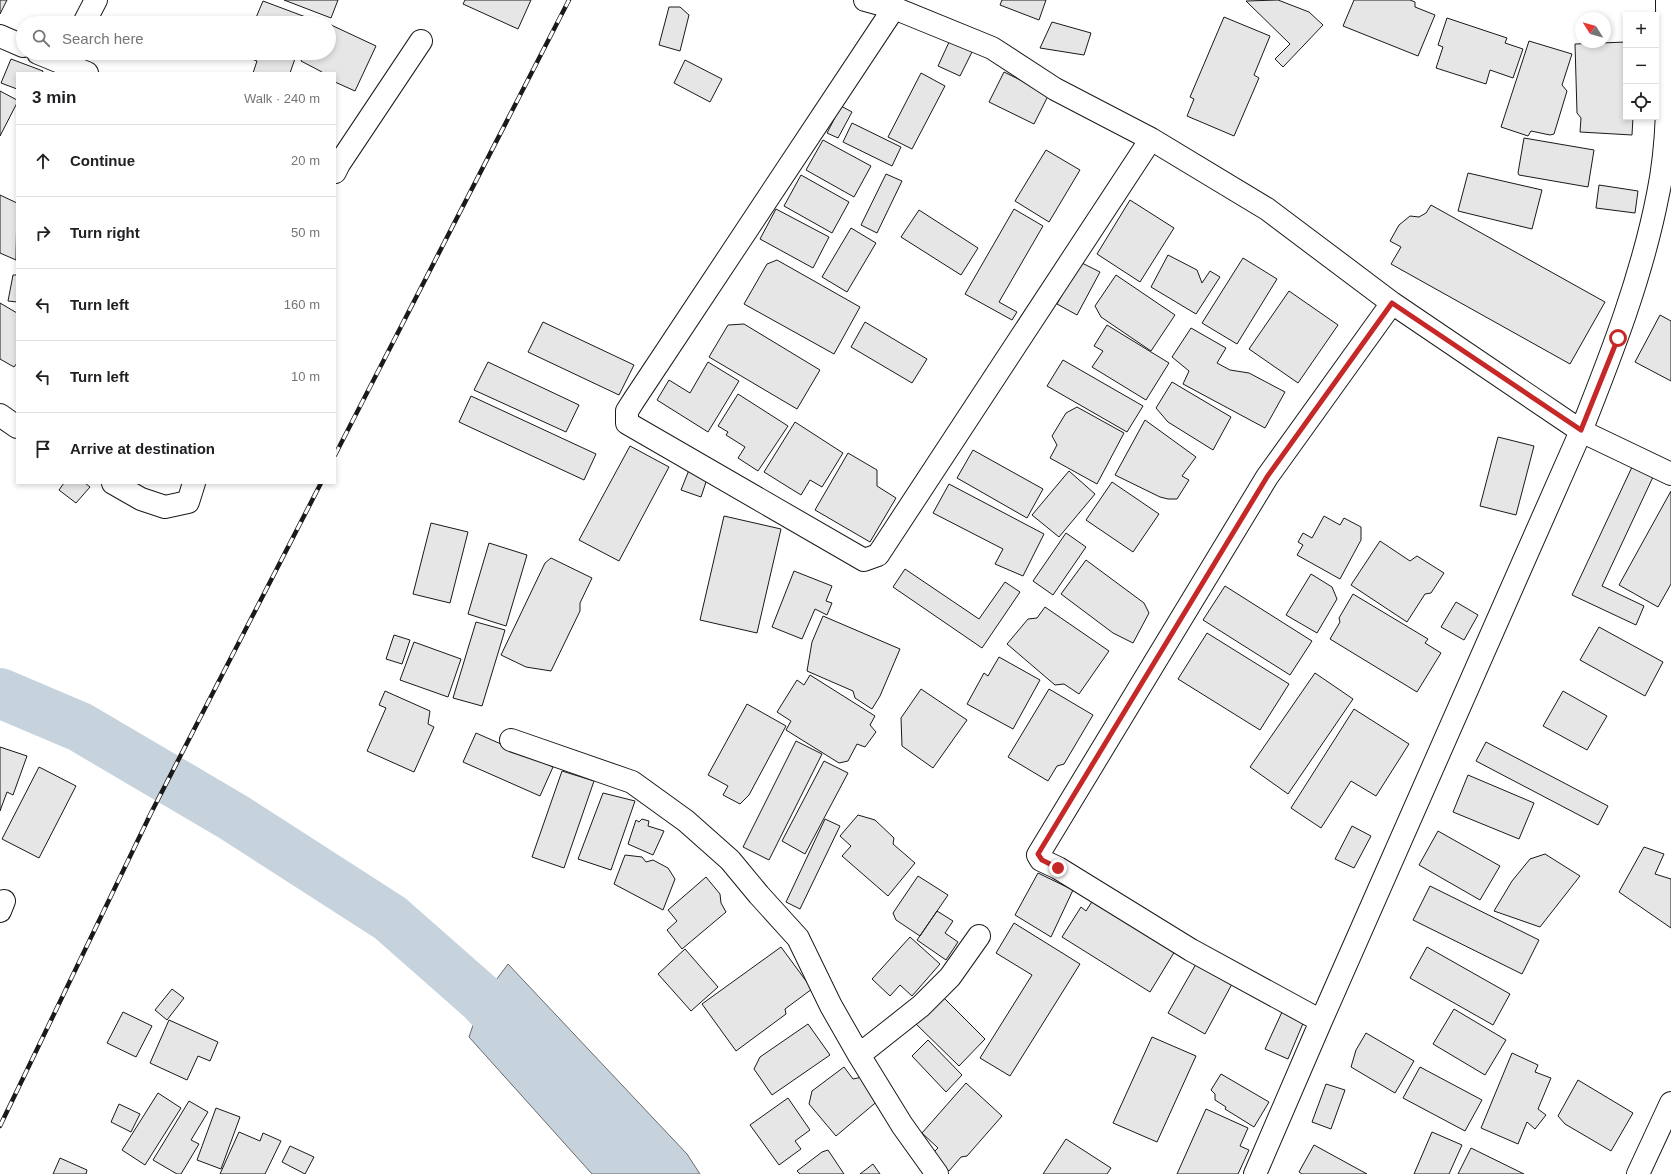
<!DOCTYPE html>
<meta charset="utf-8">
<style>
body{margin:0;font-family:Arial,sans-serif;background:#f6f6f6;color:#202124}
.controls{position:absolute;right:12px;top:12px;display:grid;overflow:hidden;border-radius:0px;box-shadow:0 2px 6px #0003}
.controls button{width:36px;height:36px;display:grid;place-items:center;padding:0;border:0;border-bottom:1px solid #e0e0e0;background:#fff;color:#202124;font:20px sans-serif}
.compass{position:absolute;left:1575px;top:12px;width:36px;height:36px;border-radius:50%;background:#fff;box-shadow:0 2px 6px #0003;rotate:307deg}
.stop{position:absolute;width:12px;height:12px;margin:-9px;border:3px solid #c62828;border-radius:50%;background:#fff}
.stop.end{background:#c62828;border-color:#fff;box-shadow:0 1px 4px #0008}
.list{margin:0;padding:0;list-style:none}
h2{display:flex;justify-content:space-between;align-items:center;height:52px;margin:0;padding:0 16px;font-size:17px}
h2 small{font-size:13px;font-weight:400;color:#757577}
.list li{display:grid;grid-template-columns:26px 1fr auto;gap:12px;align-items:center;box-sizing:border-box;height:72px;padding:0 16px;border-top:1px solid #e0e0e0}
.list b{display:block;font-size:15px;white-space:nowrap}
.list em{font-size:13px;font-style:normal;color:#757577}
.icon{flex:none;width:22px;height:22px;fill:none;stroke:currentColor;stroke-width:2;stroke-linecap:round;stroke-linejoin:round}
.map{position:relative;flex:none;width:1671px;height:1174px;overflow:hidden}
.search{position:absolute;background:#fff;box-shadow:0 2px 6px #0003;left:16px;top:16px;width:320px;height:44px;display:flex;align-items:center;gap:10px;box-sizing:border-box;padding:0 14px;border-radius:22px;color:#757577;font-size:15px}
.panel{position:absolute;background:#fff;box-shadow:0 2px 6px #0003;left:16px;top:72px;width:320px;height:412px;border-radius:0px}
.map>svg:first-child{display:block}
</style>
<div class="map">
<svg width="1671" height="1174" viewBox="0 0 1671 1174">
<rect width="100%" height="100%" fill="#fff"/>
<path fill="#c6d2dc" stroke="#6a6a6a" d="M508,964L687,1154L700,1174H592L469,1037L482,999Z"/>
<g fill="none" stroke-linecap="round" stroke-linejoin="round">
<path stroke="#c6d2dc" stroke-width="50" d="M0,693L80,727L233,817L390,918L482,999L528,1049"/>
</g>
<path fill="#e6e6e6" stroke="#1a1a1a" d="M0,0H7L0,14Z
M284,0H338L331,18Z
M465,0H531L518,29L463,4Z
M1002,0H1046L1039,20L1000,5Z
M1278,0L1309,12L1323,25L1283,67L1275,59L1290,44L1246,1Z
M1354,0H1410L1415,2V7L1435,15L1418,56L1343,26Z
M263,1L311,19L309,23H248L250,18L255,20Z
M669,7H680L689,15L680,51L659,45Z
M1224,17L1270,36L1254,75L1259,78L1234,136L1187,116L1194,99L1190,97Z
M1447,18L1507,38L1505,43L1523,49L1513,78L1490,70L1486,84L1436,68L1443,47L1438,45Z
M1052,22L1091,33L1084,55L1040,48Z
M329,24L376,46L355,91L335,82V73H322V72L301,61L305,53H329Z
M950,40L973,50L960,76L938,66Z
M1529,41L1572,54L1562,85L1567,91L1554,134L1550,135L1531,131L1528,136L1501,127Z
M1626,42V117H1633L1632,135L1580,132L1581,118L1577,113L1575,44Z
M236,53H297L290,73H253L257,61Z
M11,59L43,71L42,73H17V89L1,83Z
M685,60L722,79L710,102L674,83Z
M1004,72L1049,94L1034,124L989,102Z
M921,73L945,86L912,149L888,137Z
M0,91L17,100V103L0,136Z
M841,106L852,112L838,138L827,133Z
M852,123L901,147L892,166L843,142Z
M1524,138L1594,150L1588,187L1519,175L1518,173Z
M823,140L871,166L854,197L806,170Z
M1046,150L1080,170L1049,222L1015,201Z
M1468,173L1542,190L1532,229L1458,211Z
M886,174L902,181L877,233L861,225Z
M801,175L849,202L832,233L784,206Z
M1599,185L1638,191L1635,213L1596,208Z
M0,195L17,203L16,260L0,253Z
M1130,200L1174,228L1140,282L1097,254Z
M1431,205L1605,302L1570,364L1391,264L1401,247L1390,241L1399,225L1410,216L1419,217L1426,213Z
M776,209L829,237L813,268L760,239Z
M1014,209L1043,226L999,302L1017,312L1012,320L965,294Z
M919,210L978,248L961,275L901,237Z
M851,228L876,243L847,292L822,277Z
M1168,255L1197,270L1202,283L1210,271L1220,277L1196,314L1151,287Z
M1243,258L1277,279L1237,344L1202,323Z
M777,260L860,307L834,354L744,304L767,264Z
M1080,262L1100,272L1077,315L1057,304Z
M13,275H17V302L8,301Z
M1116,275L1175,315L1151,351L1101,317L1095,306Z
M1289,291L1338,325L1298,383L1249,349Z
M0,303L17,313V363L14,367L0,359Z
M1660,315L1671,321V381L1635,362Z
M543,322L634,365L619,395L528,352Z
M865,322L927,359L912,383L851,347Z
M744,324L820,370L797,409L709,357L728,325Z
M1107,325L1169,363L1146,400L1092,367L1103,351L1094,346Z
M1191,328L1226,348L1217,363L1230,370L1249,373L1285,392L1265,428L1183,384L1189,371L1172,357Z
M1063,360L1143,406L1127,432L1047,386Z
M488,362L579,405L566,432L474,390Z
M708,362L739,381L708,432L657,400L669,380L690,393Z
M1172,382L1231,417L1213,450L1168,422L1156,408Z
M738,394L788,426L758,471L738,458L745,447L726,435L728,432L718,426Z
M471,396L596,454L584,480L459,422Z
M1077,407L1124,433L1097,484L1050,458L1057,445L1052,436L1066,413Z
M1145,420L1196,457L1182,476L1189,480L1177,499H1168L1160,497L1115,475Z
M795,422L843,453L822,487L810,480L801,495L764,472Z
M1498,437L1534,446L1516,515L1480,506Z
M630,446L669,467L619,561L579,540Z
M973,450L1043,489L1027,518L957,478Z
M848,453L877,470V486L896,498L870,542L815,510Z
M1632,467L1653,477L1602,586L1644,606L1636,625L1572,595Z
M689,470L708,476L701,497L681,490Z
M1069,471L1095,494L1059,537L1032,515Z
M1112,482L1159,514L1133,552L1086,520Z
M64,483H85L90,487L76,503L59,490Z
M949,484L1044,534L1023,576L995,564L1003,549L933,513Z
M1671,491V584L1658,607L1619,585Z
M724,516L781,529L757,633L700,620Z
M1324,516L1340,525L1344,518L1361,527V540L1340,579L1297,555L1303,545L1298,542L1303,533L1312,538Z
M431,523L468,532L450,603L413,594Z
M1066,533L1086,547L1053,595L1033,581Z
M1380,541L1410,561L1417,556L1444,573L1431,593L1425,594L1407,622L1351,585Z
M489,543L527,555L506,626L468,614Z
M551,558L592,578L580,603V611L551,671L526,667L501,655L545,563Z
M1086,560L1144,603L1149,613L1133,643L1113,633L1061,594Z
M905,569L979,619L1005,582L1020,592L982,648L893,587Z
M794,571L832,586L826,601L832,603L827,615L815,609L802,639L772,627Z
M1311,574L1332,587L1337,599L1317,633L1286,615Z
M1225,586L1312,641L1290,675L1203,620Z
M1353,594L1428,639L1425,643L1441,653L1417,692L1330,639L1340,622L1339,618Z
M1456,602L1478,615L1464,640L1441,627Z
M1045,607L1109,651L1079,694L1064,684L1055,685L1007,644L1028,619L1037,618Z
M823,616L900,649L880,696L872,709L855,698L853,691L807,671L812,642Z
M476,622L505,630L482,706L453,698Z
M1599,627L1663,662L1645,696L1580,660Z
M1207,633L1289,684L1260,730L1178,679Z
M394,635L410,640L402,664L386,659Z
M414,642L461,659L448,697L400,680Z
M999,657L1040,680L1013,729L967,704L984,673L988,676Z
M1315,673L1353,699L1288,794L1250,767Z
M810,675L875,716L870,725L876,732L865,747L857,744L848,761L839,763L786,730L791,721L777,712L797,680L804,685Z
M921,689L967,720L933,768L902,746L901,718Z
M1049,689L1093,715L1064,764L1057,766L1048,781L1008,757Z
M385,691L430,711L428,724L434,727L414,772L367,751L386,708L379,705Z
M1563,691L1607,716L1587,750L1543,726Z
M747,704L786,726L749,795L740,804L723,795L728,786L708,775Z
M1354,709L1409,744L1376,796L1351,781L1321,828L1291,808Z
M476,733L553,767L540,796L463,762Z
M796,741L822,754L769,860L743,847Z
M1486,742L1608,806L1598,825L1476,761Z
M0,747L27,756L13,795L7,792L0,811Z
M824,761L848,773L805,854L782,841Z
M39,767L76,786L39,858L2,839Z
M562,771L594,781L564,868L532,857Z
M1468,775L1534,803L1519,839L1453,812Z
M603,793L635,801L611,870L578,859Z
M858,815L875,820L894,838L893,844L915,863L888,896L842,856L851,846L840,836Z
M642,819L649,821L648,826L664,831L653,855L628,844L636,820L639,822Z
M825,819L840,826L800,909L786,902Z
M1352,826L1371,836L1354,868L1335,859Z
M1438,831L1500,866L1480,900L1419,865Z
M1644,847L1664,854L1655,874L1671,879V928L1619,892Z
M1545,854L1580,876L1540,927L1494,911L1512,881L1530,859Z
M625,855L642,857L646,862L653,860L668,868L675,879L663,910L614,884Z
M1038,873L1073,890L1051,937L1015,915Z
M918,876L948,895L920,936L896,920L893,913Z
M706,877L720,894L721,903L726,912L682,949L667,930L677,921L668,910Z
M1430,886L1539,940L1522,974L1413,920Z
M1093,900L1175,951L1150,992L1062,937L1081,907L1086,911Z
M937,911L953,921L945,933L958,942L946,960L917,940Z
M1014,923L1080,964L1010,1076L980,1058L1032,975L996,953Z
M910,937L940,964L912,996L900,985L890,996L872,979Z
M781,947L812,989L785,1009L786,1014L736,1051L702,1004Z
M1427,947L1510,994L1493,1025L1410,978Z
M685,949L718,987L691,1011L658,974Z
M1196,964L1232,984L1205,1034L1168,1013Z
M172,989L184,998L167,1020L155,1010Z
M941,995L985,1039L959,1066L914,1022Z
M1454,1009L1506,1040L1485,1075L1433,1044Z
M123,1012L152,1026L136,1057L107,1043Z
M1282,1012L1304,1021L1288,1059L1265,1049Z
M169,1020L218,1042L210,1061L198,1056L187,1080L150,1063Z
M808,1024L830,1055L772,1095L754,1069L760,1057Z
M1366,1033L1414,1061L1395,1093L1351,1067L1356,1050Z
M1152,1037L1196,1056L1157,1142L1113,1123Z
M928,1040L962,1075L946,1092L912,1056Z
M1512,1053L1538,1065L1535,1072L1551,1078L1538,1109L1546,1115L1535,1129L1527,1122L1518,1144L1481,1128Z
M844,1067L853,1079L862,1077L880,1099L836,1136L809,1104L812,1091Z
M1420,1067L1482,1100L1465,1131L1403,1098Z
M1221,1074L1269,1102L1254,1127L1225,1109L1226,1107L1215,1100V1094L1211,1090Z
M1578,1080L1633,1113L1611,1151L1565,1124L1558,1116Z
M966,1083L1002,1116L967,1156L961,1157L949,1171L931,1155L938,1148L922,1133Z
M1326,1084L1345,1090L1331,1129L1312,1122Z
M158,1093L181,1108L145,1165L122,1150Z
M788,1098L810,1130L795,1141L801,1149L779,1165L750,1125Z
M189,1101L208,1112L191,1140L199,1144L181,1174H177L153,1160Z
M119,1104L140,1114L131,1132L111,1122Z
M216,1108L240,1117L221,1169L197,1160Z
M1206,1109L1248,1128L1240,1146L1249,1150L1238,1174H1177Z
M239,1132L260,1141L263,1133L281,1141L265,1174H220Z
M1432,1132L1462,1145L1449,1174H1414Z
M1066,1139L1111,1168L1107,1174H1043Z
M1314,1145L1367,1174H1302L1299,1172Z
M290,1146L314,1157L305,1174L282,1162Z
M1471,1148L1524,1174H1458Z
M828,1150L844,1174H800L797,1171L822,1152Z
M60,1158L87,1170L86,1174H53Z
M873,1164L880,1174H860Z"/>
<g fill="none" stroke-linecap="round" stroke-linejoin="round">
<defs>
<path id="minor" d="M865,0L894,8L992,48L1055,89L1151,139L1267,209L1392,303L1581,431L1671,474
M894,8L634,400L627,411V423L864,560L878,555L1151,139
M84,23L96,0
M0,36L23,46
M38,53L87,73
M335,172L339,164L421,41
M0,415L17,427
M113,483L141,499L165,507L188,502L194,483
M511,740L632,782L686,821L730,860L759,895L798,938L831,1006L859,1055L902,1125L937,1174
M0,911L4,901
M1321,1021L1191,950L1058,868L1041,860L1038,855L1267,477L1392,303
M859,1055L921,1006L950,977L979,936
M1255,1174L1321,1021L1581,431C1612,353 1642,276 1658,194C1671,132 1667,64 1667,0
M1638,1174L1671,1103"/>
</defs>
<use href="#minor" stroke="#1a1a1a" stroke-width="24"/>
<use href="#minor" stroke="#fff" stroke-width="22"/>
<defs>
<path id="rail" d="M335,455L569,0
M0,1126L151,813L321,483"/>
</defs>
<use href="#rail" stroke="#1a1a1a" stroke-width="4.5"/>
<use href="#rail" stroke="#fff" stroke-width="3" stroke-dasharray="9" stroke-linecap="butt"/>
</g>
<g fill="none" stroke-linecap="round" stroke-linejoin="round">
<path stroke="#c62828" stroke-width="5" d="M1058,868L1042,860L1038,854L1267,477L1392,303L1581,430L1618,338"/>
</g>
</svg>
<div class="controls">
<button>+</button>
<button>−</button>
<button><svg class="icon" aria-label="locate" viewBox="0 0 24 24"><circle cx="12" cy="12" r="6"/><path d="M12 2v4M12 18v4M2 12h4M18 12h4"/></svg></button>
</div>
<svg class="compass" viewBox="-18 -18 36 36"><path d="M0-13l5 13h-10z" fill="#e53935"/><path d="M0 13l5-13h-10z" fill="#757577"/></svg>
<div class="stop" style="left:1618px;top:338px"></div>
<div class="stop end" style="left:1058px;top:868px"></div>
<div class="search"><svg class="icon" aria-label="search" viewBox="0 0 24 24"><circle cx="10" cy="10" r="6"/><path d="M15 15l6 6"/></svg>Search here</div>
<section class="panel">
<h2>3 min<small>Walk · 240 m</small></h2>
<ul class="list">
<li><svg class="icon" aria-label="ahead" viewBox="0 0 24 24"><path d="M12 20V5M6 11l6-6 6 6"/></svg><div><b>Continue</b></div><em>20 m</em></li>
<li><svg class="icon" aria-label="right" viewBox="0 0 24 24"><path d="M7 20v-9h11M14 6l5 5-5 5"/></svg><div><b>Turn right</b></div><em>50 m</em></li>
<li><svg class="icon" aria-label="left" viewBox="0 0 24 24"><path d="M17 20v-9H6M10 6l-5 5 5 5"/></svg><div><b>Turn left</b></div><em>160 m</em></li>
<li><svg class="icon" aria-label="left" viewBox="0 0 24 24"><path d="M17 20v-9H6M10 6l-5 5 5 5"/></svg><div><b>Turn left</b></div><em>10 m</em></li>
<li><svg class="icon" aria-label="arrive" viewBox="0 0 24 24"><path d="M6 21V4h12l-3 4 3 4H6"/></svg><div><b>Arrive at destination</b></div></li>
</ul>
</section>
</div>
